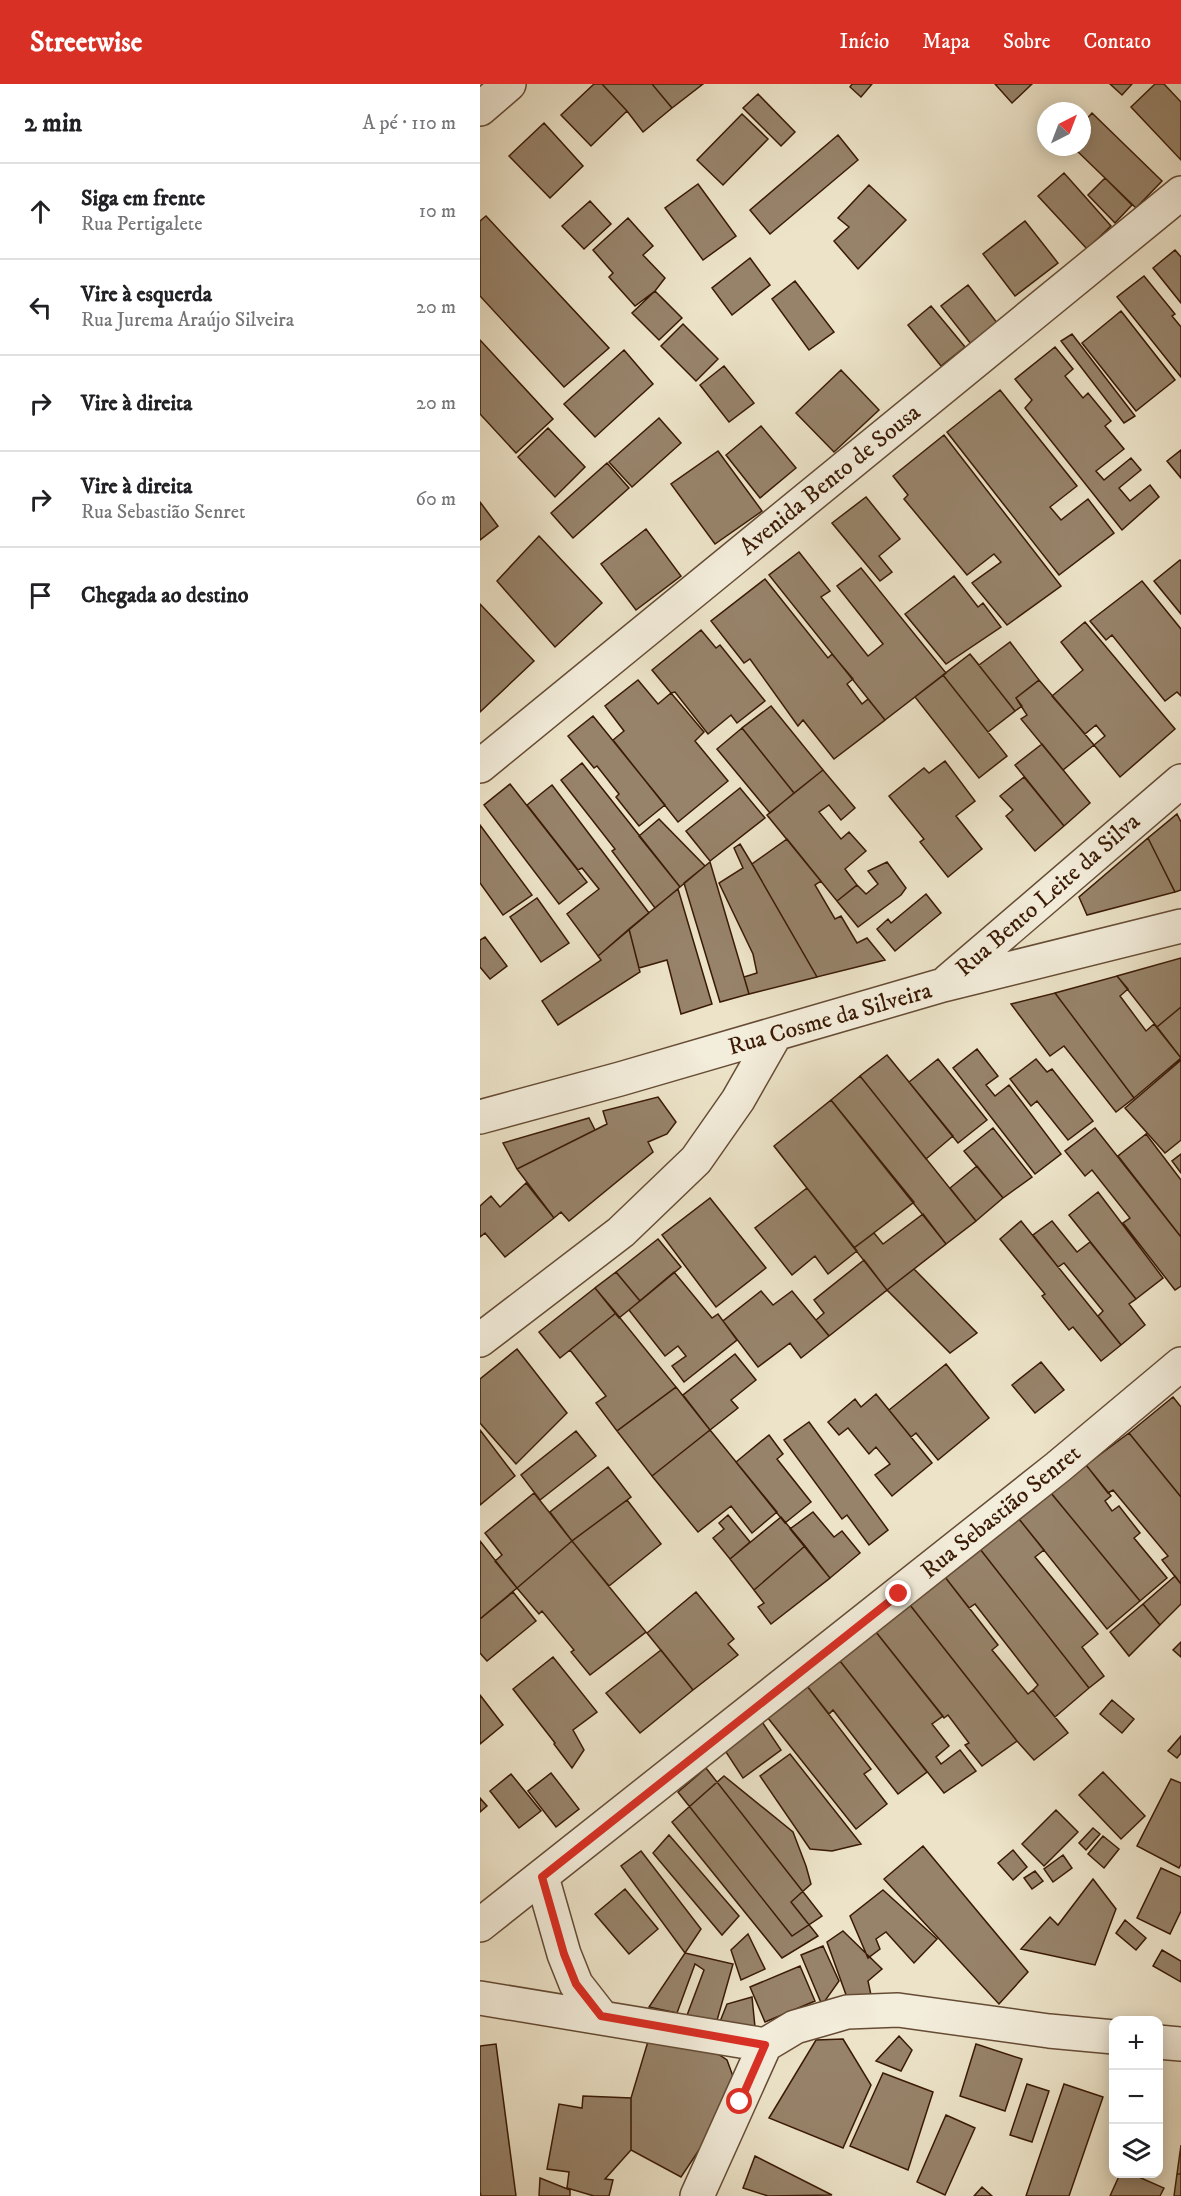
<!DOCTYPE html>
<html lang="pt">
<meta charset="utf-8">
<style>
body{margin:0;font-family:"IM FELL DW Pica",serif;background:#f6f6f6;color:#202124}
.controls{position:absolute;right:18px;bottom:18px;display:grid;overflow:hidden;border-radius:12px;box-shadow:0 3px 15px #0003}
.controls button{width:54px;height:54px;display:grid;place-items:center;padding:0;border:0;border-bottom:2px solid #e0e0e0;background:#fff;color:#202124;font:30px sans-serif}
.compass{position:absolute;left:557px;top:18px;width:54px;height:54px;border-radius:50%;background:#fff;box-shadow:0 3px 15px #0003;rotate:42deg}
.stop{position:absolute;width:18px;height:18px;margin:-14px;border:4px solid #d93025;border-radius:50%;background:#fff}
.stop.end{background:#d93025;border-color:#fff;box-shadow:0 2px 6px #0008}
.list{margin:0;padding:0;list-style:none}
h2{display:flex;justify-content:space-between;align-items:center;height:78px;margin:0;padding:0 24px;font-size:26px}
h2 small{font-size:20px;font-weight:400;color:#757577}
.list li{display:grid;grid-template-columns:39px 1fr auto;gap:18px;align-items:center;box-sizing:border-box;height:96px;padding:0 24px;border-top:2px solid #e0e0e0}
.list b{display:block;font-size:22px;white-space:nowrap}
.list p{margin:0;font-size:20px;white-space:nowrap;color:#757577}
.list em{font-size:20px;font-style:normal;color:#757577}
.icon{flex:none;width:33px;height:33px;fill:none;stroke:currentColor;stroke-width:2;stroke-linecap:round;stroke-linejoin:round}
.map{position:relative;flex:none;width:701px;height:2112px;overflow:hidden}
header{display:flex;align-items:center;gap:36px;box-sizing:border-box;height:84px;padding:0 30px;background:#d93025;color:#fff}
header strong{font-size:28px}
nav{display:flex;gap:33px;margin-inline-start:auto;font-size:21px}
main{display:flex}
aside{flex:1;background:#fff}
.map>svg:first-child{display:block}
</style>
<header>
<strong>Streetwise</strong>
<nav><a>Início</a><a>Mapa</a><a>Sobre</a><a>Contato</a></nav>
</header>
<main>
<aside>
<h2>2 min<small>A pé · 110 m</small></h2>
<ul class="list">
<li><svg class="icon" aria-label="ahead" viewBox="0 0 24 24"><path d="M12 20V5M6 11l6-6 6 6"/></svg><div><b>Siga em frente</b><p>Rua Pertigalete</p></div><em>10 m</em></li>
<li><svg class="icon" aria-label="left" viewBox="0 0 24 24"><path d="M17 20v-9H6M10 6l-5 5 5 5"/></svg><div><b>Vire à esquerda</b><p>Rua Jurema Araújo Silveira</p></div><em>20 m</em></li>
<li><svg class="icon" aria-label="right" viewBox="0 0 24 24"><path d="M7 20v-9h11M14 6l5 5-5 5"/></svg><div><b>Vire à direita</b></div><em>20 m</em></li>
<li><svg class="icon" aria-label="right" viewBox="0 0 24 24"><path d="M7 20v-9h11M14 6l5 5-5 5"/></svg><div><b>Vire à direita</b><p>Rua Sebastião Senret</p></div><em>60 m</em></li>
<li><svg class="icon" aria-label="arrive" viewBox="0 0 24 24"><path d="M6 21V4h12l-3 4 3 4H6"/></svg><div><b>Chegada ao destino</b></div></li>
</ul>
</aside>
<div class="map">
<svg width="701" height="2112" viewBox="0 0 701 2112">
<rect width="100%" height="100%" fill="#ece3c8"/>
<filter id="stains"><feTurbulence type="fractalNoise" baseFrequency=".00333" numOctaves="4"/><feColorMatrix values="0 0 0 0 .2 0 0 0 0 .09 0 0 0 0 .02 0 0 0 .5 -.17"/></filter>
<radialGradient id="worn" r=".72"><stop offset=".6" stop-color="#630" stop-opacity="0"/><stop offset="1" stop-color="#630" stop-opacity=".3"/></radialGradient>
<path fill="#97836a" stroke="#3a1a04" stroke-width="1.5" d="M114,0H122L147,27L111,62L81,31Z
M122,0H172L192,24L163,48L147,27Z
M172,0H223L192,24Z
M372,0H392L381,13L370,3Z
M515,0H552L532,19Z
M630,0H652L642,11Z
M675,0H684L701,18V76L651,23Z
M278,10L315,48L301,62L263,24Z
M612,29L682,97L656,124L593,63H602V40Z
M262,30L288,55L243,101L217,76Z
M64,39L103,82L70,114L29,72Z
M358,51L378,76L290,150L270,126Z
M584,89L631,142L607,165L558,112Z
M625,94L652,121L635,139L608,111Z
M218,100L256,152L223,176L185,124Z
M389,101L426,136L378,185L354,157L369,143L358,134Z
M110,117L131,140L104,165L82,142Z
M6,132L129,264L84,303L0,212V137Z
M148,134L173,162L163,171L185,194L175,207L155,222L129,193L133,189L113,166Z
M545,137L578,179L535,212L503,170Z
M695,166L701,173V219L673,184Z
M270,174L290,201L252,231L232,204Z
M664,192L695,230L692,232L701,243V293L637,213Z
M315,197L354,248L329,266L292,215Z
M488,201L518,240L491,260L461,222Z
M175,207L202,234L179,256L152,229Z
M451,222L485,263L461,282L428,241Z
M641,227L695,296L656,327L602,259Z
M203,240L238,275L216,297L181,262Z
M592,250L628,297L655,332L644,339L581,257Z
M0,256L73,335L36,369L0,330Z
M575,263L593,285L585,292L603,314L608,309L631,337L625,342L644,365L616,387L624,396L651,374L661,386L639,404L650,417L670,401L679,413L642,446L545,324L552,316L535,295Z
M144,266L173,300L115,353L84,320Z
M244,282L274,319L249,338L220,301Z
M361,286L399,326L354,368L316,329Z
M520,306L597,402L570,423L581,436L608,415L634,449L579,491L467,348Z
M179,334L201,359L152,403L129,378Z
M281,342L316,384L280,414L246,371Z
M68,344L105,383L75,413L38,373Z
M464,351L581,502L527,541L492,499L521,478L514,470L487,491L424,415L428,411L413,392Z
M701,366V394L687,377Z
M238,367L282,427L235,460L191,400Z
M127,379L149,404L93,454L71,429Z
M386,413L420,455L399,472L412,488L400,497L352,439Z
M0,418L18,442L0,456Z
M166,445L201,492L156,526L121,480Z
M59,452L122,519L75,563L17,497Z
M319,468L350,507L341,513L388,572L403,560L357,502L381,484L466,589L405,636L289,491Z
M700,476L701,477V530L674,497Z
M474,492L498,523L503,519L521,543L466,580L425,530Z
M285,495L348,574L352,570L373,595L367,600L382,620L388,615L405,636L354,675L323,636L318,642L270,575L264,579L231,537Z
M662,497L701,545V612L697,608L685,617L632,551L626,556L610,537Z
M0,520L54,577L0,628Z
M605,538L695,645L640,693L614,661L625,652L616,641L605,650L572,612L603,586L581,558Z
M221,546L236,564L240,561L285,617L257,639L251,631L228,650L195,608L191,609L172,586Z
M530,558L559,596L536,614L542,622L535,627L490,570L499,581Z
M490,570L535,627L508,648L463,591Z
M463,591L527,672L499,694L435,613Z
M158,596L178,620L191,609L224,648L215,657L248,697L198,738L133,656L144,647L125,622Z
M559,596L614,661L583,686L541,635L547,631L536,614Z
M291,622L343,686L314,709L262,644Z
M113,632L185,721L159,742L136,713L139,710L117,682L114,684L88,652Z
M262,644L314,709L290,729L237,665Z
M562,660L610,719L584,742L535,681Z
M465,677L495,717L476,732L502,765L468,793L440,758L444,755L409,712L444,684L449,689Z
M102,679L200,803L175,824L132,767L135,765L81,696Z
M343,686L375,724L361,736L349,721L339,728L361,755L369,748L386,767L365,785L377,801L357,817L287,731Z
M544,693L584,742L555,767L526,732L533,726L520,712Z
M30,700L107,798L79,820L4,721Z
M72,701L169,829L118,872L87,830L119,805L102,784L98,786L47,721Z
M260,704L285,734L230,777L206,747Z
M697,730L701,738V806L695,808L668,754Z
M179,735L225,782L200,803L159,752Z
M0,741L52,811L23,831L0,799Z
M668,754L695,808L607,831L599,813Z
M307,755L341,797L335,801L355,835L361,832L377,859L387,854L405,876L337,893L272,780Z
M260,760L272,780L337,893L269,910L264,893L277,889L273,870L239,799L263,784L254,764Z
M230,778L269,910L240,918L204,799Z
M407,778L426,804L421,811L378,843L357,817L377,801L386,810L398,800L388,787Z
M198,805L232,920L201,930L187,876L159,884L149,845Z
M446,810L461,829L415,867L397,845L408,835L411,839Z
M57,814L89,859L61,878L30,833Z
M149,845L160,888L78,941L62,917L121,876L118,872Z
M5,853L27,882L10,895L0,883V856Z
M701,874V923L677,943L637,892Z
M637,892L648,905L640,912L666,947L674,940L701,974L654,1014L575,909Z
M575,909L654,1014L636,1028L584,962L570,972L531,920Z
M701,923V974L677,943Z
M497,965L518,992L506,1001L515,1012L529,1001L581,1070L555,1090L473,984Z
M407,971L473,1052L446,1075L380,992Z
M458,975L507,1036L478,1059L429,998Z
M556,975L567,988L572,985L613,1037L588,1056L557,1017L551,1022L530,995Z
M701,976V1056L685,1069L645,1024Z
M380,992L496,1137L466,1160L351,1016Z
M178,1013L196,1038L187,1050L168,1058L173,1068L89,1137L81,1128L74,1134L37,1085L127,1040L123,1027Z
M351,1016L434,1118L374,1164L294,1062Z
M109,1034L115,1046L37,1085L23,1059Z
M513,1044L552,1093L523,1114L484,1067Z
M615,1044L701,1153V1202L695,1206L643,1139L650,1134L612,1086L605,1092L585,1067Z
M666,1050L701,1096V1153L638,1072Z
M701,1070V1089L692,1077Z
M497,1082L523,1114L496,1137L470,1104Z
M46,1099L74,1134L25,1173L5,1149L0,1153V1122L11,1112L20,1123Z
M327,1104L377,1167L348,1190L335,1172L312,1191L275,1144Z
M618,1108L683,1194L656,1215L589,1131Z
M230,1114L286,1184L236,1223L182,1151Z
M443,1130L466,1160L407,1206L374,1164L394,1149L403,1160Z
M541,1137L641,1261L621,1277L593,1243L589,1246L562,1212L565,1210L520,1155Z
M572,1137L597,1168L610,1158L656,1215L649,1220L665,1241L641,1261L618,1232L623,1227L584,1179L578,1183L553,1151Z
M178,1155L201,1183L160,1217L136,1188Z
M384,1176L407,1206L349,1252L336,1236L344,1229L334,1216Z
M434,1185L497,1249L470,1269L407,1206Z
M136,1188L160,1217L139,1234L115,1204Z
M194,1188L232,1234L238,1230L257,1256L204,1298L192,1282L206,1272L198,1262L185,1272L149,1226Z
M115,1204L136,1229L80,1274L59,1248Z
M281,1207L293,1221L312,1207L349,1252L321,1274L310,1259L278,1283L243,1237Z
M136,1229L196,1303L137,1347L116,1319L126,1312L90,1266Z
M37,1265L87,1329L36,1380L0,1339V1295Z
M255,1270L276,1296L251,1316L258,1324L230,1346L203,1311Z
M561,1278L584,1306L555,1329L532,1301Z
M466,1280L509,1334L458,1376L436,1349L431,1353L409,1326Z
M196,1303L230,1346L172,1392L137,1347Z
M396,1310L452,1379L412,1412L395,1391L410,1380L396,1363L389,1370L368,1344L359,1351L348,1338L375,1315L381,1323Z
M693,1313L701,1323V1413L649,1349Z
M329,1338L408,1446L389,1461L367,1431L362,1435L304,1356Z
M0,1346L35,1392L0,1421Z
M230,1346L297,1428L272,1449L251,1422L218,1448L172,1392Z
M96,1347L116,1372L60,1416L41,1391Z
M649,1349L701,1413V1500L682,1476L688,1472L633,1406L628,1409L606,1381Z
M289,1351L303,1370L297,1375L331,1418L305,1439L256,1378Z
M606,1381L631,1412L625,1417L632,1427L639,1422L660,1449L654,1454L687,1494L660,1517L571,1409Z
M128,1383L151,1413L92,1457L70,1428Z
M54,1409L92,1457L37,1504L15,1477L22,1471L5,1449Z
M571,1409L660,1517L627,1545L539,1435Z
M147,1416L181,1460L129,1502L92,1457Z
M333,1428L354,1453L362,1447L380,1469L350,1494L310,1445Z
M248,1431L270,1458L250,1475L233,1454L244,1445L239,1439Z
M301,1433L325,1462L274,1506L250,1475Z
M539,1435L564,1466L555,1473L618,1550L602,1563L624,1592L609,1604L500,1465Z
M0,1457L37,1504L0,1535Z
M92,1457L166,1548L110,1591L91,1568L94,1566L62,1527L59,1530L37,1504Z
M325,1462L350,1494L291,1540L278,1523L284,1519L274,1506Z
M500,1465L609,1604L575,1633L553,1606L558,1601L495,1520L489,1524L465,1493Z
M695,1492L701,1500V1520L680,1541L663,1520Z
M465,1493L518,1561L512,1566L548,1610L553,1606L588,1649L554,1676L537,1657L430,1521Z
M33,1508L56,1537L7,1577L0,1569V1535Z
M216,1508L254,1555L248,1560L258,1571L213,1606L167,1549Z
M663,1520L680,1541L649,1572L630,1548Z
M430,1521L537,1657L502,1682L485,1661L489,1659L468,1631L464,1634L396,1548Z
M396,1548L463,1632L452,1640L469,1662L456,1673L461,1680L480,1666L496,1687L464,1709L360,1577Z
M701,1558V1573L693,1566Z
M181,1566L213,1606L160,1649L126,1609Z
M73,1573L117,1628L93,1646L104,1666L92,1684L74,1660L75,1659L33,1605Z
M360,1577L447,1688L418,1710L353,1626L349,1630L327,1602Z
M327,1602L391,1685L384,1690L407,1720L376,1745L288,1634Z
M0,1611L23,1641L0,1660Z
M632,1616L654,1635L642,1649L620,1630Z
M278,1632L301,1666L263,1694L242,1662Z
M701,1652V1669L697,1674L688,1667Z
M310,1670L381,1760L352,1767L330,1765L280,1692Z
M226,1684L342,1832L312,1852L198,1708Z
M623,1688L665,1732L641,1755L599,1711Z
M71,1689L99,1725L76,1743L48,1707Z
M31,1690L61,1727L39,1744L10,1707Z
M244,1692L313,1748L326,1782L331,1800L311,1818L338,1852L302,1874L192,1738Z
M691,1695L701,1699V1780L699,1784L657,1762Z
M0,1714L7,1722L0,1728Z
M576,1726L598,1748L564,1782L542,1760Z
M613,1744L620,1750L606,1766L599,1759Z
M189,1751L259,1832L242,1851L173,1769Z
M623,1752L639,1765L624,1784L608,1770Z
M443,1762L548,1888L519,1920L404,1795Z
M533,1766L547,1783L533,1796L518,1779Z
M161,1767L221,1845L205,1869L141,1782Z
M583,1771L592,1784L573,1798L564,1785Z
M681,1784L701,1793V1827L690,1850L657,1834Z
M555,1787L563,1797L552,1805L544,1794Z
M613,1795L636,1825L615,1881L541,1865L570,1833L578,1841Z
M145,1805L178,1845L149,1870L115,1830Z
M403,1806L457,1855L434,1879L406,1848L396,1855L400,1865L388,1874L370,1832Z
M645,1836L666,1854L656,1866L636,1849Z
M363,1847L402,1885L388,1897L391,1911L369,1919L347,1858Z
M268,1850L285,1885L261,1896L251,1866Z
M343,1862L359,1897L342,1921L321,1871Z
M682,1866L701,1877V1898L673,1882Z
M205,1869L253,1880L236,1940L206,1934L224,1886L215,1880L197,1929L169,1923Z
M320,1882L335,1917L285,1938L270,1903Z
M272,1913L275,1943L239,1940L247,1920Z
M419,1952L432,1966L421,1987L396,1977Z
M169,1954L229,1964L247,1976L254,1995L251,2018L201,2093L151,2066V2014Z
M363,1955L391,2001L363,2064L289,2034L336,1956Z
M16,1960L36,2112H1L0,2108V1962Z
M496,1960L542,1975L525,2027L480,2012Z
M403,1989L453,2008L428,2086L370,2062Z
M547,2000L569,2007L552,2058L530,2051Z
M584,2000L623,2013L589,2112H546Z
M103,2012L151,2014V2066L125,2095L133,2096L129,2112H114L87,2104L89,2088L67,2085L79,2020L102,2024Z
M466,2031L495,2044L465,2111L437,2098Z
M701,2061V2090H697Z
M275,2072L352,2111L288,2112L263,2104Z
M640,2090H652L684,2104L680,2112H630Z
M697,2090H701V2112H694Z
M60,2094L90,2106V2112H59Z
M502,2103L512,2112H494Z"/>
<g fill="none" stroke-linecap="round" stroke-linejoin="round">
<defs>
<path id="minor" d="M0,25L29,0
M0,682L701,109
M468,897L701,697
M0,1033L140,995L463,901L701,842
M0,1256L141,1148L216,1076L258,1016L295,951
M62,1793L84,1870L96,1900L121,1932
M0,1841L578,1383L701,1280
M0,1914L285,1961L315,1943L367,1928L418,1926L569,1947L634,1953
M678,1958L701,1960
M217,2112L285,1961"/>
</defs>
<use href="#minor" stroke="#664c35" stroke-width="36"/>
<use href="#minor" stroke="#f3eddb" stroke-width="33"/>
</g>
<g fill="none" stroke-linecap="round" stroke-linejoin="round">
<path stroke="#d93025" stroke-width="8" d="M260,2018L285,1961L121,1932L96,1900L84,1870L62,1793L419,1510"/>
</g>
<g text-anchor="middle" dominant-baseline="central" stroke-width="4.5" stroke-linejoin="round" paint-order="stroke">
<g font-size="24" fill="#3a1a04" stroke="#f3eddb">
<text transform="translate(350 396) rotate(-39)">Avenida Bento de Sousa</text>
<text transform="translate(568 811) rotate(-41)">Rua Bento Leite da Silva</text>
<text transform="translate(350 935) rotate(-16)">Rua Cosme da Silveira</text>
<text transform="translate(521 1428) rotate(-39)">Rua Sebastião Senret</text>
</g>
</g>
<rect width="100%" height="100%" filter="url(#stains)"/>
<rect width="100%" height="100%" fill="url(#worn)"/>
</svg>
<div class="controls">
<button>+</button>
<button>−</button>
<button><svg class="icon" aria-label="layers" viewBox="0 0 24 24"><path d="M12 4l9 5-9 5-9-5zM3 14l9 5 9-5"/></svg></button>
</div>
<svg class="compass" viewBox="-18 -18 36 36"><path d="M0-13l5 13h-10z" fill="#e53935"/><path d="M0 13l5-13h-10z" fill="#757577"/></svg>
<div class="stop" style="left:260px;top:2018px"></div>
<div class="stop end" style="left:419px;top:1510px"></div>
</div>
</main>
